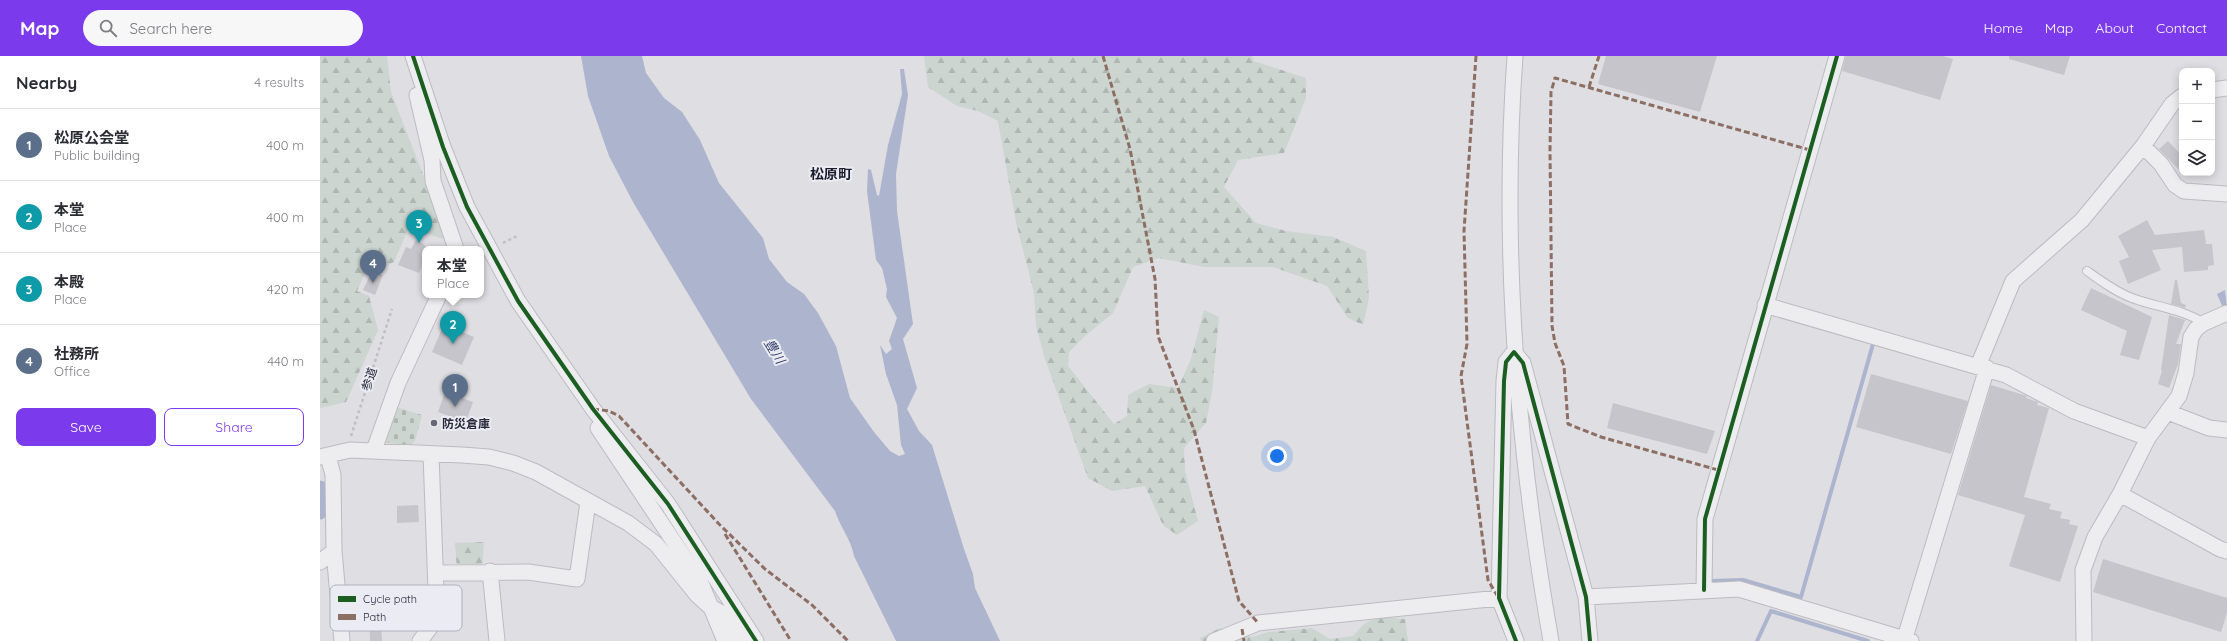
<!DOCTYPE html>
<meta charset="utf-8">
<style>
body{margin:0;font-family:Quicksand,"Noto Sans JP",sans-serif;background:#f7f7f7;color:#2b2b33}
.controls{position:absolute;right:12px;top:12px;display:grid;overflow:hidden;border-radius:8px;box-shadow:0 2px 10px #0003}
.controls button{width:36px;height:36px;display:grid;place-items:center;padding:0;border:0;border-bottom:1px solid #e1e1e2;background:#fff;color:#2b2b33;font:20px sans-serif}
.you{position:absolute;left:957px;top:400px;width:14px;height:14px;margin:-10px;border:3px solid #fff;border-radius:50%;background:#1a73e8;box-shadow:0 0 0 6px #1a73e833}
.badge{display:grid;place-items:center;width:26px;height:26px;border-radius:50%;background:#7c3aed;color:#fff;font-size:13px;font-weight:700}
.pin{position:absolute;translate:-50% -33px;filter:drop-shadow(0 1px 2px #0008)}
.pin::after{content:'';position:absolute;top:21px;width:14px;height:12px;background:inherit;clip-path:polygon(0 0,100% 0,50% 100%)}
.popup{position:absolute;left:102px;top:190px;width:62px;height:52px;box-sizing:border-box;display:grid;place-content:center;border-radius:8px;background:#fff;filter:drop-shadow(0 1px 3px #0005);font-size:13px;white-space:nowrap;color:#7c7c81}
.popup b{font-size:15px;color:#2b2b33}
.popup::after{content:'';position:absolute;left:50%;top:100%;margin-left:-8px;border:8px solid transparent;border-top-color:#fff}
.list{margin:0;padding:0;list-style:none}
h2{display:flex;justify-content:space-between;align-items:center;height:52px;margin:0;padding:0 16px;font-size:17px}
h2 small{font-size:13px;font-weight:400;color:#7c7c81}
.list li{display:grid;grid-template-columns:26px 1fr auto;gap:12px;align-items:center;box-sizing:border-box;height:72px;padding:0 16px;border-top:1px solid #e1e1e2}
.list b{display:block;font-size:15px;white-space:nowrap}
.list p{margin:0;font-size:13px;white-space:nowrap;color:#7c7c81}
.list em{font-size:13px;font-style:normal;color:#7c7c81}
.actions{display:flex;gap:8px;padding:12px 16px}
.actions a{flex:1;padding:9px 0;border:1px solid #7c3aed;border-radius:8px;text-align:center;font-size:14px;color:#7c3aed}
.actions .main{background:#7c3aed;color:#fff}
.icon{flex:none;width:22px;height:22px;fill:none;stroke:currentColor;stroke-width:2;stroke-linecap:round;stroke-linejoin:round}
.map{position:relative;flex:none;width:1907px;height:585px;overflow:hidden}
header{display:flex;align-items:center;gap:24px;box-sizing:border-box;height:56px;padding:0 20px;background:#7c3aed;color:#fff}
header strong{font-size:19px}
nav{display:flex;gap:22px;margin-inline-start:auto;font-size:14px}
.search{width:280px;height:36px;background:#f7f7f7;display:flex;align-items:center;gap:10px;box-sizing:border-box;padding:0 14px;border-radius:22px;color:#7c7c81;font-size:15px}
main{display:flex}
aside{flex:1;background:#fff}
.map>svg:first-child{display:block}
</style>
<header>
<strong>Map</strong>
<div class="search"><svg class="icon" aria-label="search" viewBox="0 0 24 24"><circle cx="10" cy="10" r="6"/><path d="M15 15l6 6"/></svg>Search here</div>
<nav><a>Home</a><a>Map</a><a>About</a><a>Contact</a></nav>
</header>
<main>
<aside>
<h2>Nearby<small>4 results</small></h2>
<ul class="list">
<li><span class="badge" style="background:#5c6f8a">1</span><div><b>松原公会堂</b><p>Public building</p></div><em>400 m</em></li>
<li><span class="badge" style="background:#0f9aa8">2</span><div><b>本堂</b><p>Place</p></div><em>400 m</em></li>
<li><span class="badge" style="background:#0f9aa8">3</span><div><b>本殿</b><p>Place</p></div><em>420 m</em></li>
<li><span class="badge" style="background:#5c6f8a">4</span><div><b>社務所</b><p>Office</p></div><em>440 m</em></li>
</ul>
<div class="actions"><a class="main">Save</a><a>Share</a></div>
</aside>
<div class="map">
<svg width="1907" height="585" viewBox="0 0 1907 585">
<defs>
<pattern id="forest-firs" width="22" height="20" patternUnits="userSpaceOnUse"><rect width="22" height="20" fill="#ccd5cf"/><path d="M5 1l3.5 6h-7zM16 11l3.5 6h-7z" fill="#afb7b2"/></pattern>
<pattern id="cemetery-stones" width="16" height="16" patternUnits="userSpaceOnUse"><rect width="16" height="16" fill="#ccd5cf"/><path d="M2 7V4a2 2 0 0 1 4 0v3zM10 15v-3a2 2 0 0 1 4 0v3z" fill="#afb7b2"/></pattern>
</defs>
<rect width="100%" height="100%" fill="#dedee3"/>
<path fill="url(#forest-firs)" d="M0,0H67L71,36L126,178L123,183L89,171L74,206L63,211L50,206L37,235L49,240L58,274L26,346L0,352Z
M604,0H932L934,5L986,22V42L964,97L918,104L904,131L936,167L966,175L1013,181L1046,195L1049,242L1043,269L1028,262L1007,230L953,211H884L839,202L813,211L793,257L765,280L749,296L748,310L794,368L807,360L808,339L829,328L858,332L871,303L884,254L899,261L892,336L886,367L864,392L865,415L878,465L857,479L843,469L825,430L792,435L768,422L725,303L716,270L714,237L696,166L678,65L658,55L637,50L608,31Z
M164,486L162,513L137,514L135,487Z
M1060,561L1085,563L1088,585H881L880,582L900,572L932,581L949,576L992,572L1010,583L1033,580L1045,567Z"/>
<path fill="url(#cemetery-stones)" d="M73,350L102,359L95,385L90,389L60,386Z"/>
<path fill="#adb4cd" d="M261,0H322L326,17L344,42L362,56L380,84L399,127L443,182L449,203L467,226L484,238L498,257L516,290L530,342L554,376L570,395L579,400L585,398L581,389L577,349L566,318L560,289L566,298L572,293L569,285L577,262L566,241L567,233L562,212L556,204L547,135L548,113L551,114L557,139L559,140L568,89L582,38L580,13H584L588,39L576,118L577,155L592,261L593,268L583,283L597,332L587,353L599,375L612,389L644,493L653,518L655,532L680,585H576L534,500C530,481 521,473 515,455L431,343L313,146L289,100L268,40Z
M1905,234L1907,251L1903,252L1897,238Z"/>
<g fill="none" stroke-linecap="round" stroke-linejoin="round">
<path stroke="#adb4cd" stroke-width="4" d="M1391,525L1423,524L1481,541L1553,288
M1437,585L1451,555L1548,585"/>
<path stroke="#adb4cd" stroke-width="15" d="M0,432L2,447L0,456"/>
</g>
<path fill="#c5c5cb" d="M1286,0H1397L1380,56L1278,28Z
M1526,0H1623L1633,3L1620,44L1522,15Z
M1689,0H1750L1744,19L1689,3Z
M1848,85L1862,100V117L1839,93Z
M1827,164L1835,179L1884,174L1886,188H1892L1894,209L1888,210V214L1864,216L1862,191L1832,194L1841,214L1808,228L1799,205L1809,201L1798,180Z
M96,184L105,189V203L99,217L78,209L86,191L91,193Z
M52,215L63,219L55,239L43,234Z
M1855,224H1857L1861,247L1866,249L1865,252L1851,248Z
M1771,232L1832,261L1819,304L1800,299L1807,275L1761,254Z
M1849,259L1865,264L1856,288H1861L1858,308L1849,332L1838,328L1842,315L1841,314Z
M124,268L154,281L142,309L112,296Z
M1551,318L1648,345L1631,398L1536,371Z
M1671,329L1704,339L1707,340L1706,342L1718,346L1717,349L1729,352L1704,441L1731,448L1729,453L1742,456L1740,462L1750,464L1749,468L1758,470L1740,526L1689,510L1705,459L1638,439Z
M125,336L153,346L146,366L118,356Z
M1293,347L1395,375L1387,398L1287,372Z
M98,449L99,466L77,467V450Z
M1783,503L1907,542V557L1901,576L1773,536Z
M60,552L62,585H50L49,553Z"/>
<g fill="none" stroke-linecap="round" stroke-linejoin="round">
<defs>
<path id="service" d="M1767,215C1781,225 1796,236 1812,242C1836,251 1862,253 1884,267"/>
<path id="minor" d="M93,0L123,91L147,151L198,245L273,353L348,448L436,585
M1195,0C1181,196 1197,392 1231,585
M1892,34L1907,32
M97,39L112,104L113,125L136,193
M1823,90L1841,108L1855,129L1864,135L1907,138
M1445,249L1686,319L1754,355L1828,382
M1658,310L1693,225L1762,164L1823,90L1852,48L1862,40
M1848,356L1889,372L1907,374
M278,372L380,525L405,585
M54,394L78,327L119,239
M8,400L13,419L14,495L22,585
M0,401L30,394L142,399L169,401L193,407L216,416L308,467L336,488L377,539L389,550L400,556L419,585
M1800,438L1900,493L1907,495
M0,506L14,495
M170,515L177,585
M117,517L208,516L257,523L268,446
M1384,534L1385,463L1517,0
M1266,541L1419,533L1591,585
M100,585L117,562L111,398
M894,585L938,567L1179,542
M1196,585L1179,542L1184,325L1186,306L1194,296L1203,307L1266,541L1270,585
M1584,585L1667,312
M1764,585L1763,514L1775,481L1800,438L1828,382L1859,340L1866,317L1871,281L1876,273L1884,267L1907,257"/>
</defs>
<use href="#service" stroke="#bbbbc0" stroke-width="10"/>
<use href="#minor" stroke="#bbbbc0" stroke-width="17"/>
<path stroke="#bfbfc5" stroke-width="2.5" stroke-dasharray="3 3" stroke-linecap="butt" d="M183,187L197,180
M31,380L72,253"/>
<use href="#service" stroke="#ededf0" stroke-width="8"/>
<use href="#minor" stroke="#ededf0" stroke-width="15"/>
<path stroke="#8d6e63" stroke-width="3" stroke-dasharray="6 3" stroke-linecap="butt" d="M783,0L810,93L835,223L838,280L874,374L919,545L938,567
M1156,0L1144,175L1147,288L1141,320L1168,524L1178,541
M1269,31L1279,0
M273,353L289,355L299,360L399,468L445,513L492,549L528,585
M1398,414L1281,381L1248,368L1244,310L1235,287L1232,270L1230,95L1231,36L1235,22L1490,94
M405,478L471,585
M922,573L924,585"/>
<defs>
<path id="cycleway" d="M93,0L123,91L147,151L198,245L273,353L348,448L436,585
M1384,534L1385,463L1517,0
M1196,585L1179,542L1184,325L1186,306L1194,296L1203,307L1266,541L1270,585"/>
</defs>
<use href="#cycleway" stroke="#ebecf3" stroke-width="6"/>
<use href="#cycleway" stroke="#1b5e20" stroke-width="4"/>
</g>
<circle fill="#676875" stroke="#ebecf3" stroke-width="1.5" cx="114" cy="367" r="4"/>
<g text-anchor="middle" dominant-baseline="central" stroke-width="4" stroke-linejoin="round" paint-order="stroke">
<g font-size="12" fill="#27293a" stroke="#ebecf3">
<text transform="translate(49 323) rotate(-72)">参道</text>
</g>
<g font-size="12" font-weight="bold" fill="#27293a" stroke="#ebecf3" text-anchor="start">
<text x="122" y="367">防災倉庫</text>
</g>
<g font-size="13" font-style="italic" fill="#343e6b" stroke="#ebecf3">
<text transform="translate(455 295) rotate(58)">豊川</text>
</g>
<g font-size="14" font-weight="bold" fill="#191a2b" stroke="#ebecf3">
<text x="511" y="118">松原町</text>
</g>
</g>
<rect x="10" y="529" width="132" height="46" rx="6" fill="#ebecf3" stroke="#b0b2bc" stroke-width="1"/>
<rect x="18" y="540" width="18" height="6" fill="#1b5e20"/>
<rect x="18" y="558" width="18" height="6" fill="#8d6e63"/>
<g font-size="11" fill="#27293a">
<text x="43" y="547">Cycle path</text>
<text x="43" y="565">Path</text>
</g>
</svg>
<div class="controls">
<button>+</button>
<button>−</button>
<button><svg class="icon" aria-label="layers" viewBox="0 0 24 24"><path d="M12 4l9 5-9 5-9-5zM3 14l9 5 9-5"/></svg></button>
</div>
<div class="you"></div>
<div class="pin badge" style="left:135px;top:351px;background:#5c6f8a">1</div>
<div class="pin badge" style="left:133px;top:288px;background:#0f9aa8">2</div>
<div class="popup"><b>本堂</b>Place</div>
<div class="pin badge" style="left:99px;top:187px;background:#0f9aa8">3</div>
<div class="pin badge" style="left:53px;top:227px;background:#5c6f8a">4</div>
</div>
</main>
